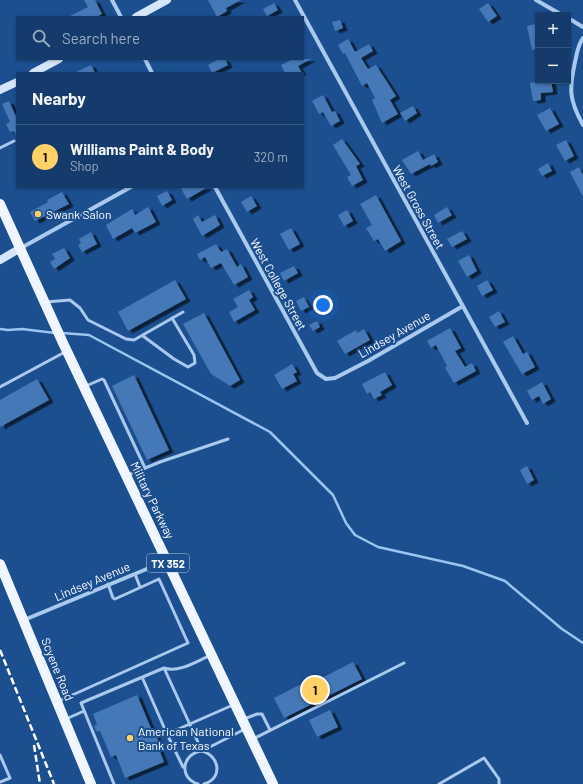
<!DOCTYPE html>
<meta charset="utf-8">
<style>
body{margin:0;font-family:Barlow,sans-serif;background:#1d4271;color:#f1f3f6}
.controls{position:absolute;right:12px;top:12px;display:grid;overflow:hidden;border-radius:0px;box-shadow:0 1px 3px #0004}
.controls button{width:36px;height:36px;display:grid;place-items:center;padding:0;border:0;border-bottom:1px solid #33557e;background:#143b6b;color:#f1f3f6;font:20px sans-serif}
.you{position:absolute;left:323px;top:305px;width:14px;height:14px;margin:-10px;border:3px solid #fff;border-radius:50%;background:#1a73e8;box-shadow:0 0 0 6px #1a73e833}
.badge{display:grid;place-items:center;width:26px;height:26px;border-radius:50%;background:#ffd166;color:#111;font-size:13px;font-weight:700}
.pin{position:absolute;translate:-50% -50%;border:2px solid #fff;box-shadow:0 1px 4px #0006}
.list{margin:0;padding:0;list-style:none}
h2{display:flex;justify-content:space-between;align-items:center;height:52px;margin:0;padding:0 16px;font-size:17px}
h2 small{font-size:13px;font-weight:400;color:#9dadc1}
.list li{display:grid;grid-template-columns:26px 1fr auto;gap:12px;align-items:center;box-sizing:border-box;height:64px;padding:0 16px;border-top:1px solid #33557e}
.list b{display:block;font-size:15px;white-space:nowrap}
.list p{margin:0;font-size:13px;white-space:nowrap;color:#9dadc1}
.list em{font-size:13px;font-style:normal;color:#9dadc1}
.icon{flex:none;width:22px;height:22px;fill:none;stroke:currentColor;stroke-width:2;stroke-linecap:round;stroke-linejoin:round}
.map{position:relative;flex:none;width:583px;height:784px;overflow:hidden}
.search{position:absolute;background:#143b6b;box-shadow:0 1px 3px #0004;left:16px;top:16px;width:288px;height:44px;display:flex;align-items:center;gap:10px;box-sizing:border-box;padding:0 14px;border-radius:0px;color:#9dadc1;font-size:15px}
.panel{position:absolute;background:#143b6b;box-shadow:0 1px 3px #0004;left:16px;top:72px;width:288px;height:116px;border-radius:0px}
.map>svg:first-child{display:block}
</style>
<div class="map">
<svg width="583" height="784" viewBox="0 0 583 784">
<defs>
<filter id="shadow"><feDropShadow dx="4.5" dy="2.5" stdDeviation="0" flood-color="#0009"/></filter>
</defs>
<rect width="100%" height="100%" fill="#1b4f8f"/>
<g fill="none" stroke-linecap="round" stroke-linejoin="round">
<path stroke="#9cc4f0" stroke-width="2.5" d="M0,329L8,330L22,329L55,333
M62,333L89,335L270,432L333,495L346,523L355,535L378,547L463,566L505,581L562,629L583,643"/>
</g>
<path fill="#4478b7" filter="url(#shadow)" d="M84,0H95L102,14L96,17H68L88,7Z
M208,0H241L226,8L227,11L217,17Z
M274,3L278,10L267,16L263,9Z
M488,3L497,16L488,22L479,9Z
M340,20L343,28L335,31L332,22Z
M536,24L538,49L532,50L527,26Z
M348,39L355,52L369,44L373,51L361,58L368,69L376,65L396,96L390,100L398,114L382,123L372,100L375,98L367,83L362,86L345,53L343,54L338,45Z
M219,59H225L228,65L212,73L208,65Z
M293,59H311L298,66L302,73H285L281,65Z
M91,65L95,73H74Z
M540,81H551L553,92L541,93V100L533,101L530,83Z
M323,95L332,112L335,111L340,121L331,126L323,112L319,114L312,101Z
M9,101L17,119V138L14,131L10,132L6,124L10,122L2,104Z
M413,106L417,113L405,121L400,113Z
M550,108L559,124L546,131L537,115Z
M342,139L360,164L356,166L363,180L352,186L347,177L351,175L333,145Z
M566,140L574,156L565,161L556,145Z
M418,151L423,160L434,154L438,162L431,166L430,164L411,174L402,160Z
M548,163L552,171L542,176L538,169Z
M579,167L583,175V197L570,172Z
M180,187H208L187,199Z
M167,191L172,200L162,206L157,196Z
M62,192L69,204L35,221L30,212L48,202L47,200Z
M376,195L401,241L385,251L378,239L374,241L366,228L372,225L360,204Z
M251,196L257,206L247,212L241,202Z
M148,207L156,222L135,233L132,228L113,239L106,225L132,209L135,215Z
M447,207L452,215L438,223L434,215Z
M347,210L353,221L344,226L338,215Z
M198,215L202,222L215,215L220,225L202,236L193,219Z
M291,228L300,244L289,250L280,234Z
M462,231L467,239L452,247L447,239Z
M91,232L97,244L82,252L78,245L81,243L79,239Z
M216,244L221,252L227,249L237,267L241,264L248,277L234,285L221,263L211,268L205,257L200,260L197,254Z
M64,248L70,258L54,269L50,262L55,259L52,254Z
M469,255L477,271L467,277L458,261Z
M294,266L298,273L284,281L280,273Z
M175,280L186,299L128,331L118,312Z
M487,280L493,290L482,296L477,286Z
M249,290L253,297L249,300L255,310L234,322L229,312L238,307L233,299Z
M304,297L309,307L301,311L296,301Z
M499,311L505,322L495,327L489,317Z
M204,313L240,380L230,386L211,374L183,324Z
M317,321L320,327L313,331L309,325Z
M450,328L461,348L455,351L465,367L472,363L476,371L454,383L445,368L447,366L436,345L431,348L427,341Z
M364,329L370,340L345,354L337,341L356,330L357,333Z
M513,336L523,354L527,352L535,367L522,374L503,342Z
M292,364L297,372L293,374L297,381L282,389L274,375Z
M385,372L392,385L380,392L382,395L374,399L370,392L367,394L362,384Z
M134,375L169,450L147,460L112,386Z
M37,379L49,400L0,427V400Z
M542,382L551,399L543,404L539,396L532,400L527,391Z
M527,466L534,480L527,484L520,470Z
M353,662L362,679L284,718L274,698L313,678L314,682Z
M137,695L153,733H155L159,743L157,744L164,762L125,778L116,755L111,757L100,731L97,732L94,726L97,724L93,714Z
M330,710L338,727L317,737L309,720Z"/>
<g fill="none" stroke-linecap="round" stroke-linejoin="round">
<path stroke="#a9c9ee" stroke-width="3" d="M0,148L14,141
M46,302L70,300L80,308L88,320L126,339L134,340L183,312
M143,336L174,359L188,367L195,363L194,355L172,318
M86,386L102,379L104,380L145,468
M0,387L65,352
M128,475L160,462L228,439
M135,574L140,587
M164,668C179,673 197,661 211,655
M142,677L167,734L233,705
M59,701L188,643L159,579L115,599L113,598L108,584
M66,719L84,711
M244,719L257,714H262L270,730
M167,734L183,767
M253,739L404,663
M0,755L10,778L0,782
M114,784L81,703L164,668L202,751L245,729
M198,784C178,778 182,753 202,751C220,756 223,779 204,784
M439,784L484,758L499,779V784"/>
<path stroke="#a9c9ee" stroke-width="4" d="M112,0L121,17
M295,0L527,423
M536,0L562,15
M568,18L583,27
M583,38C578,45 577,53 575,62C569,89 569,100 583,125
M145,59L152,73
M215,187L317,373L326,379L335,378L368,361L463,306
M21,248L131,187
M24,620L166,561"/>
<path stroke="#d6e6fa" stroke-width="8" d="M136,17L167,0
M33,73L59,59
M0,90L17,82
M0,260L19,249"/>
<path stroke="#f0f6ff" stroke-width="10" d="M0,204L63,343L273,784
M0,564L91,784"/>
<path stroke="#fff" stroke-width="2.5" stroke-dasharray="7 3" stroke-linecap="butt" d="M0,650L54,784
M34,745L40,784"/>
</g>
<g fill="#ffd166" stroke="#1b4f8f" stroke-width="1.5">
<circle cx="38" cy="214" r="4"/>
<circle cx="130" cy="738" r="4"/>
</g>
<g text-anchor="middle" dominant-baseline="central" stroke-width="4" stroke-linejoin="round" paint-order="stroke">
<rect fill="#1b4f8f" stroke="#bbcadd" stroke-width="1" x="147" y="554" width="42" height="18" rx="3"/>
<g font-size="11" font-weight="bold" fill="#fff">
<text x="168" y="563">TX 352</text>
</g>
<g font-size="12" fill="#fff" stroke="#1b4f8f">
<text transform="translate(419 207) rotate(61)">West Gross Street</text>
<text transform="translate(279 284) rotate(61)">West College Street</text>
<text transform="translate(394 334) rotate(-30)">Lindsey Avenue</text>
<text transform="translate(153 500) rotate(64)">Military Parkway</text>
<text transform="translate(92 581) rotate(-23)">Lindsey Avenue</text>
<text transform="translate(58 669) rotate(68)">Scyene Road</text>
</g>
<g font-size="12" fill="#fff" stroke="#1b4f8f" text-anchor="start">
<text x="46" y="214">Swank Salon</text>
<text x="138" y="731">American National<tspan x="138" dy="14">Bank of Texas</tspan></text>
</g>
</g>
</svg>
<div class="controls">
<button>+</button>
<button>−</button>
</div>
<div class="you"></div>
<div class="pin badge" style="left:315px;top:690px">1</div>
<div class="search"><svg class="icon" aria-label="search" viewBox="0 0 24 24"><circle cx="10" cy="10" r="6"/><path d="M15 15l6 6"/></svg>Search here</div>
<section class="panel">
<h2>Nearby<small></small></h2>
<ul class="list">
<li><span class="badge">1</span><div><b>Williams Paint &amp; Body</b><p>Shop</p></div><em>320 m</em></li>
</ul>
</section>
</div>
